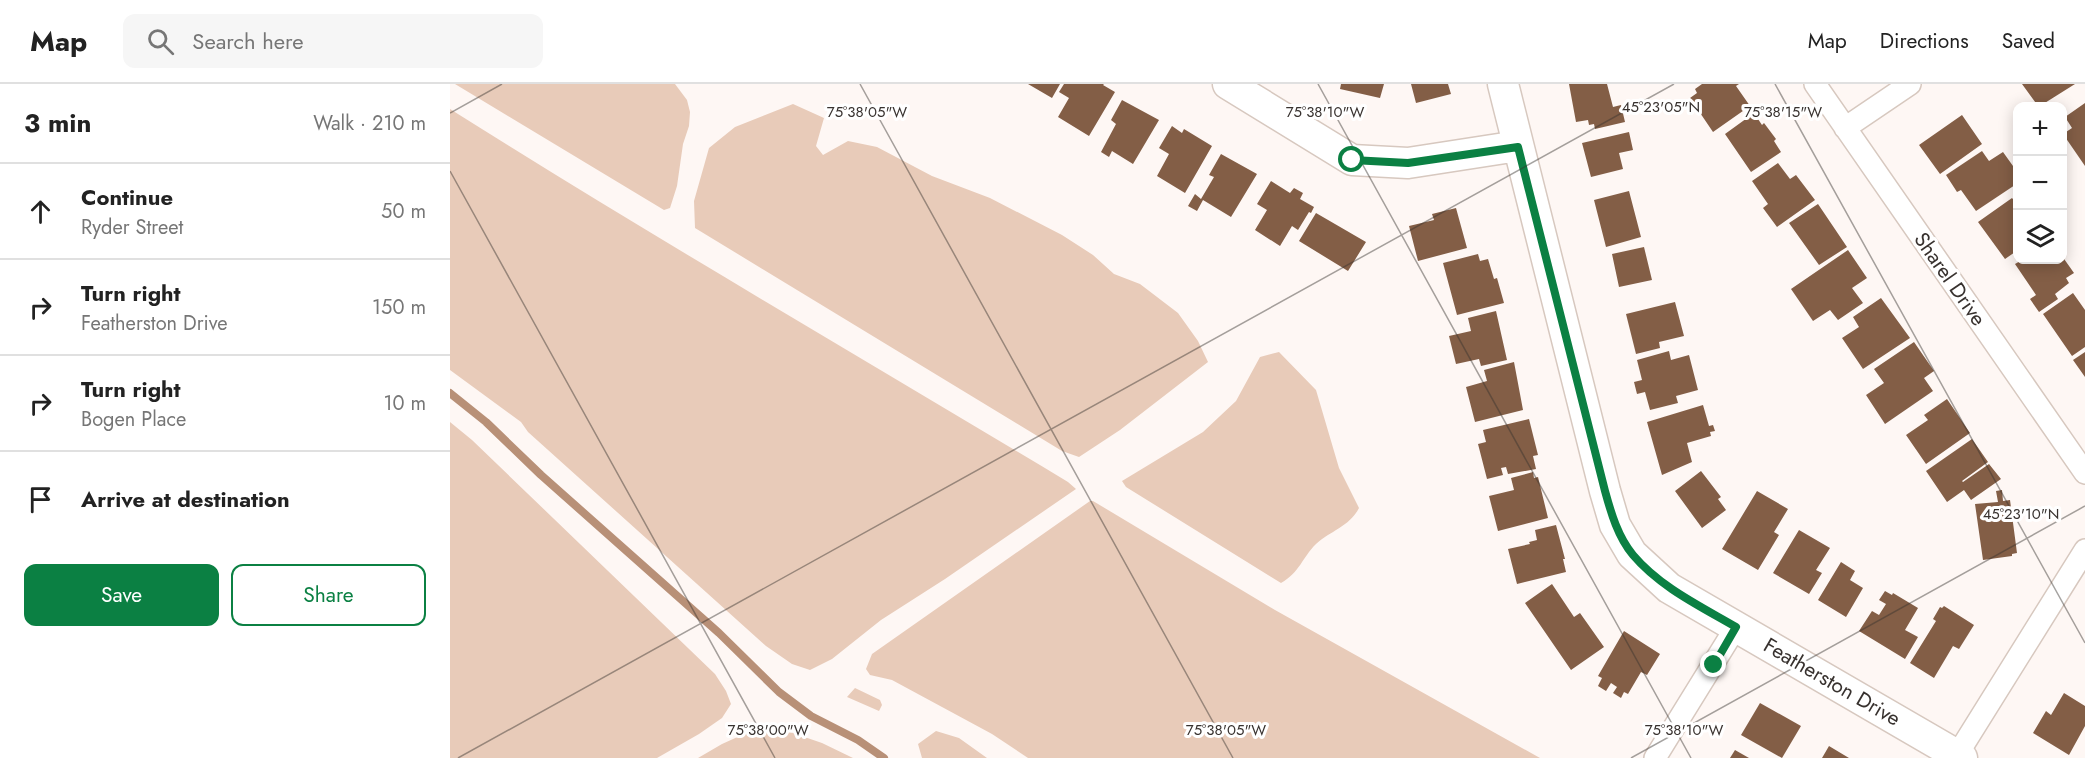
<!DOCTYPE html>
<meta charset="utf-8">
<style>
body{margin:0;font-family:Jost,sans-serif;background:#f6f6f6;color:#222}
.controls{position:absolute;right:18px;top:18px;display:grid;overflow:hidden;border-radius:12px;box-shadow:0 3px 15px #0003}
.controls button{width:54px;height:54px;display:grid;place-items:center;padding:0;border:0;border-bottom:2px solid #e0e0e0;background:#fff;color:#222;font:30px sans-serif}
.stop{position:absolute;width:18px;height:18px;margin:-14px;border:4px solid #0b8043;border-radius:50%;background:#fff}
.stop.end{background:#0b8043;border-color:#fff;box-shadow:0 2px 6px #0008}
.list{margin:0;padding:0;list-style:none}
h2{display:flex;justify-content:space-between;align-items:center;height:78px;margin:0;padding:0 24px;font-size:26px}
h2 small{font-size:20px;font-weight:400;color:#767676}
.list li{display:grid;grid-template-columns:39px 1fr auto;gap:18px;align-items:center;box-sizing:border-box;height:96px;padding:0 24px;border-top:2px solid #e0e0e0}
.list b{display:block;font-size:22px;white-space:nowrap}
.list p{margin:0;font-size:20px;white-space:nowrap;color:#767676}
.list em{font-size:20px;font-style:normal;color:#767676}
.actions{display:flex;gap:12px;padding:18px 24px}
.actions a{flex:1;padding:14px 0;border:2px solid #0b8043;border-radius:12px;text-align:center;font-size:21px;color:#0b8043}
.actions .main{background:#0b8043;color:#fff}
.icon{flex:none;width:33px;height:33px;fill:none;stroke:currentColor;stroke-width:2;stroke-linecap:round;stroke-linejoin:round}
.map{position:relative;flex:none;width:1635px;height:674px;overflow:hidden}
header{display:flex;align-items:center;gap:36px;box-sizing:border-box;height:84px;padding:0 30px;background:#fff;border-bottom:2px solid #e0e0e0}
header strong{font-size:28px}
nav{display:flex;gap:33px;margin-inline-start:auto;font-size:21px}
.search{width:420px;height:54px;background:#f6f6f6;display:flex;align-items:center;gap:15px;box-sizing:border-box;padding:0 21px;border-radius:12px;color:#767676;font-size:22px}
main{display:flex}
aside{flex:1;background:#fff}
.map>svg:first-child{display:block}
</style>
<header>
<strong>Map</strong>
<div class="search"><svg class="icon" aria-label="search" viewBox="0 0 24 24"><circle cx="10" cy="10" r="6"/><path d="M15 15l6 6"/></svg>Search here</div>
<nav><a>Map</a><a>Directions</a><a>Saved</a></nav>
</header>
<main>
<aside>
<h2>3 min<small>Walk · 210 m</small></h2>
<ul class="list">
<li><svg class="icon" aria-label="ahead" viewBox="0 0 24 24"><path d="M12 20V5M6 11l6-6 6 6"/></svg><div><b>Continue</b><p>Ryder Street</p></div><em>50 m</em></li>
<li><svg class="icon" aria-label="right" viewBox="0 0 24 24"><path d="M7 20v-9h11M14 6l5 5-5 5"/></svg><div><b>Turn right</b><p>Featherston Drive</p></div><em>150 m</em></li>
<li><svg class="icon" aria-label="right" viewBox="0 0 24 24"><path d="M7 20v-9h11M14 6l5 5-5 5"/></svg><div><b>Turn right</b><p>Bogen Place</p></div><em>10 m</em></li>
<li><svg class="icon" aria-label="arrive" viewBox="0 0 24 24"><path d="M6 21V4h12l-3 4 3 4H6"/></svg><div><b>Arrive at destination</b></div></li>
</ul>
<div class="actions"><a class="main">Save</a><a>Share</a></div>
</aside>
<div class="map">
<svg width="1635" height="674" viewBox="0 0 1635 674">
<rect width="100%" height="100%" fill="#fef7f4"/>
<path fill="#e8cbb9" d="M5,0H225L237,16L240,28L239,42L233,60L227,102L220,124L214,126Z
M343,20L374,34L366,62L373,71L398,57L427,63L482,92L540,114L612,151L643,171L664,190L690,200L728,229L748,257L758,278L670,346L629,373L612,367L245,144L244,117L259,64L285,43Z
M0,25C203,153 412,274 618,398L626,405L495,495L431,536L382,575L360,586L342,580L316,562L78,348L71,338L0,286Z
M829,268L866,306L889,384L909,424C899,443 880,447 866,460C852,474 850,488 831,499L676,403L672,397L753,348L786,317L810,273Z
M0,338L22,356L265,590L276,607L281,620L272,634L249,650L207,674H0Z
M640,417H643L825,526L1090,674H578L542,650L442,596L420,591L416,585L422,570Z
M405,604L430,616L432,621L429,627L397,613Z
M303,646L337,647L372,659L403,674H248L272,660Z
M486,647L509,654L537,674H472L468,660Z"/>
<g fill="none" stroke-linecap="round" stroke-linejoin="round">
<path stroke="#b89077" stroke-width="8" d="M0,309L36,338L91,391L269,549L329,608L361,632L408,656L434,674"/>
</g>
<path fill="#835e46" d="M578,0H610L602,14Z
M614,0H654L653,1L665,8L639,52L608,33L619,14L609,8Z
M891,0H934L930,14L890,5Z
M961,0H998L1001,10L966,19Z
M1119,0H1157L1163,23L1171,21L1175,38L1145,45L1144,40L1139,41L1138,36L1126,38Z
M1252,0H1289L1286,2L1300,22L1263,48L1240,14L1247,9L1245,5Z
M1572,0H1625L1590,22H1588Z
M672,16L709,36L683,80L662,67L659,73L651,68L666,40L661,36Z
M1635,19V82L1613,50L1622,44L1615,33Z
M1304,29L1312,41L1314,39L1326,55L1324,57L1331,68L1301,88L1275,50Z
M1512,31L1532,60L1490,90L1469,61Z
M722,42L732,49L734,45L762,62L735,109L707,92L719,70L709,64Z
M1179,48L1183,66L1169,69L1173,85L1141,93L1132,59Z
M1532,67L1539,77L1553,68L1568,89V99L1526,127L1511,106L1507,108L1496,91Z
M771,70L807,90L781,133L753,116L747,127L738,122L745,110L751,115L764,93L759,91Z
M1328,79L1340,95L1346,91L1365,116L1327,143L1313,124L1318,120L1302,97Z
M821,97L840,109L844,104L853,109L850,115L864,123L861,129L859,128L848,146L842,142L830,162L805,146L817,126L807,120Z
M1179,107L1191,153L1156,163L1144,116Z
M1562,114L1568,121V166L1555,175L1528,138Z
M1368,120L1397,163L1369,181L1339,139Z
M1006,124L1017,164L968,177L959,142L984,136L982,130Z
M866,129L916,158L898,187L849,157Z
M1194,163L1202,196L1169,203L1162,170Z
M1398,166L1417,194L1402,204L1413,219L1388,236L1380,226L1363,237L1341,205Z
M1028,170L1030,177L1038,175L1044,195L1047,194L1054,219L1007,231L993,179Z
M1612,172L1624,189L1616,194L1619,199L1605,210L1608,215L1589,228L1580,215L1586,211L1565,180L1572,176H1612Z
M1623,209L1635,226V263L1622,272L1593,230Z
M1431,214L1460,254L1413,285L1392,254L1409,243L1403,233Z
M1225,218L1234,252L1209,258L1210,264L1186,270L1176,230Z
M1046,227L1057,276L1031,282L1029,275L1006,280L999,252L1021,247L1018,234Z
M1464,258L1484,287L1474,294L1483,307L1435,340L1416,311L1434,299L1424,285Z
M1219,267L1221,276L1239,271L1248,306L1226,312L1228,319L1200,326L1195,308L1187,310L1184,298L1192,296L1187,276Z
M1635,268V293L1623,276Z
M1064,278L1073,326L1025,338L1016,303L1037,297L1034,286Z
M1497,315L1520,349L1476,380L1456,351L1478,336L1474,331Z
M1253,321L1259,342L1263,341L1265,347L1260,348L1261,352L1237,359L1242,378L1212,391L1197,338Z
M1079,335L1088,371L1083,372L1086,385L1058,390L1056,383L1051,384L1053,391L1037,395L1028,360L1036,358L1033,346Z
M1522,355L1538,378L1512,397L1513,398L1539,380L1551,395L1521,416L1514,406L1497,418L1476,387Z
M1251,387L1271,413L1268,415L1276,426L1252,444L1225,407Z
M1083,388L1084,394L1088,393L1098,434L1048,447L1039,412L1064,406L1061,394Z
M1552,406L1553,417L1560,416L1567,469L1562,470V472L1533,476L1525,420L1548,418L1546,407Z
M1307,407L1338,425L1324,448L1329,451L1308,486L1272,465Z
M1106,441L1115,475H1113L1116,488L1067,500L1058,465L1080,460L1079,458L1087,456L1085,446Z
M1349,446L1380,464L1366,486L1372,489L1359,510L1323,489Z
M1391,478L1405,487L1400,496L1413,504L1396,533L1368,516Z
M1102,500L1124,533L1130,529L1154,563L1121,586L1075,519Z
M1435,507L1442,511L1443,509L1468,524L1455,546L1468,553L1455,575L1409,547L1422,527L1429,531L1436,520L1429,516Z
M1494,522L1524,541L1509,565L1503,562L1484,594L1460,579L1486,537L1483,535L1490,523L1492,524Z
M1174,547L1210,570L1197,591L1191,588L1178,610L1174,608L1171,614L1163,609L1167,603L1161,599L1156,607L1148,602L1152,594L1148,592Z
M1614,609L1635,622V642L1619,671L1583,649L1596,627L1601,631Z
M1310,619L1351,642L1332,674L1291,651Z
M1379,662L1399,674H1372Z
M1285,666L1299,674H1280Z"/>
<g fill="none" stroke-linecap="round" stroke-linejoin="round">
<defs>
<path id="street" d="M1365,0L1635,389
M1395,44L1460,0
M1507,671L1635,466
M1205,674L1286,543"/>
<path id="secondary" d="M778,0L902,76L958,79L1068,62
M1053,0L1155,407L1165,441L1182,470L1219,504L1512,674"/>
</defs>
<use href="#street" stroke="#d7c8bf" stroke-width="24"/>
<use href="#secondary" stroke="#d7c8bf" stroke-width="33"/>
<use href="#street" stroke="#fff" stroke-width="21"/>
<use href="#secondary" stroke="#fff" stroke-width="30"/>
</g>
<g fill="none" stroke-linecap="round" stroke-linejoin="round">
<path stroke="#0b8043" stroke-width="8" d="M902,76L958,79L1068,63L1155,407C1161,429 1168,453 1183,471C1210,503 1250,522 1286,543L1264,581"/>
</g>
<path fill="none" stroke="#38322f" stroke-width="1.5" stroke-opacity="0.45" d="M410,0L783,674M868,0L1241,674M1325,0L1635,559M0,29L52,0M0,87L325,674M8,674L1224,0M1181,674L1635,422"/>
<g text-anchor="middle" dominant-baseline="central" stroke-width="6" stroke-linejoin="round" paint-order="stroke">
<g font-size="21" fill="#38322f" stroke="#fff">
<text transform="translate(1500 195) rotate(55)">Sharel Drive</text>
<text transform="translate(1382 598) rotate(30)">Featherston Drive</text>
</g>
</g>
<g font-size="15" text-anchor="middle" fill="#38322f" stroke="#fff" stroke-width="6" stroke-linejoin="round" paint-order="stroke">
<text x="1211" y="28">45°23'05"N</text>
<text x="417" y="33">75°38'05"W</text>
<text x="875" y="33">75°38'10"W</text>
<text x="1333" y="33">75°38'15"W</text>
<text x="1571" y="435">45°23'10"N</text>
<text x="318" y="651">75°38'00"W</text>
<text x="776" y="651">75°38'05"W</text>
<text x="1234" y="651">75°38'10"W</text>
</g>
</svg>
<div class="controls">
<button>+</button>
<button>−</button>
<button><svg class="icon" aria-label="layers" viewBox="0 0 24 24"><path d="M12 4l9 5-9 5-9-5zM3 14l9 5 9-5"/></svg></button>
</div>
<div class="stop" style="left:902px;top:76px"></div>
<div class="stop end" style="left:1264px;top:581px"></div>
</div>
</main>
